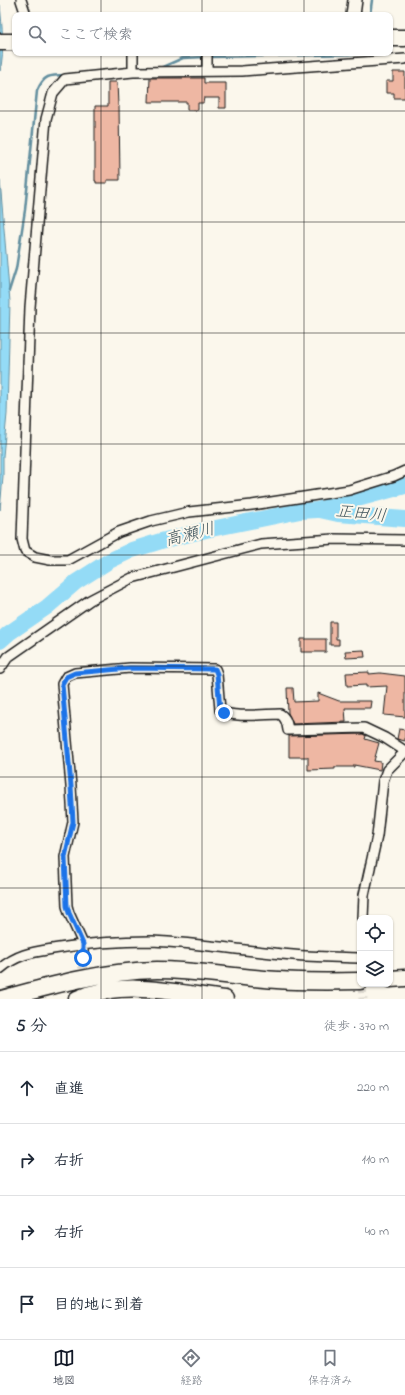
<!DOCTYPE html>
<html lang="ja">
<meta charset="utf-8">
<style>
body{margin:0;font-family:"Indie Flower","Klee One",sans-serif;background:#f2f2f3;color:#1f2937}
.controls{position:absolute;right:12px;bottom:12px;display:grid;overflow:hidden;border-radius:8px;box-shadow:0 1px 3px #0004}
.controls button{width:36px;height:36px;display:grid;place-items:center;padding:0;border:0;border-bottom:1px solid #e0e1e3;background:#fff;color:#1f2937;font:20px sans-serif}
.stop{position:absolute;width:12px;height:12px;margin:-9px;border:3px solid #1a73e8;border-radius:50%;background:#fff}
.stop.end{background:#1a73e8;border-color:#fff;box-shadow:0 1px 4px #0008}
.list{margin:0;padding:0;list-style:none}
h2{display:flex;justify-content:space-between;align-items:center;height:52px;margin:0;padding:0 16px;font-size:17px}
h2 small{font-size:13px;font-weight:400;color:#747a83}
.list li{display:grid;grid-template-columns:26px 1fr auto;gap:12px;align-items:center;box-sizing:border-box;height:72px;padding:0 16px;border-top:1px solid #e0e1e3}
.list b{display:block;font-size:15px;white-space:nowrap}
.list em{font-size:13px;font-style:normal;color:#747a83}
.icon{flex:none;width:22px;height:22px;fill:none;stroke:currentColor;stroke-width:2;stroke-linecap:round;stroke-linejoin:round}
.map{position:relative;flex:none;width:405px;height:999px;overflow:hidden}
.search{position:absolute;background:#fff;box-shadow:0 1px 3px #0004;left:12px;right:12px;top:12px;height:44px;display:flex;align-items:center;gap:10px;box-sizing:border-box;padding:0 14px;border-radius:8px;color:#747a83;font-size:15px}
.sheet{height:340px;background:#fff}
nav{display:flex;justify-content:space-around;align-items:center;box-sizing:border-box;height:56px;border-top:1px solid #e0e1e3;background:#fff;font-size:11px;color:#747a83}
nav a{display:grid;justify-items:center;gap:2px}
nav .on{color:#111827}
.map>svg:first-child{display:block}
</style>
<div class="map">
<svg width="405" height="999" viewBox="0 0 405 999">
<rect width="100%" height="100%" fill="#fbf7ec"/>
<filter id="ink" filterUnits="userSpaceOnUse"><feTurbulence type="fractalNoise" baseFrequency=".025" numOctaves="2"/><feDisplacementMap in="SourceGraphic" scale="8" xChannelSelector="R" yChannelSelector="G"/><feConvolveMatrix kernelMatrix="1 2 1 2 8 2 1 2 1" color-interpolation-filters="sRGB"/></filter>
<g filter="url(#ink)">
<path fill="#94dbf6" stroke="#648f9f" d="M0,5C2,26 5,50 0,71Z
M0,180L10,302L7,414L3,456V476L0,510Z"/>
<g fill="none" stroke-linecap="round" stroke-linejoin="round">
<path stroke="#648f9f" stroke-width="2.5" d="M370,15L372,0
M209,57L357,54L361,53
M158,69L183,58L204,57
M9,291L16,269L25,210L37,91C44,75 49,75 66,75"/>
<path stroke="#94dbf6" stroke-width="16" d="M320,510L338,514L405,519
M0,641L9,633L47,607L76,582L109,561L132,550L161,541L206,530L300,511L317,510L405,486"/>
</g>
<path fill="#eeb7a3" stroke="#1c1c1c" d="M393,72H405V98H394V93H386V81H393Z
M150,78H204V83H226V108H219V98H204L203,103H198V110H187V102H149Z
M108,82H117L118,106H119L120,180H107V183H96V181H95V106H108Z
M330,622H336V639H339V645H330Z
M301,639H326V652H301Z
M364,650L365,657L346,658L345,651Z
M369,672V674L380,673L405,676V717L384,715L387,686L366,687V685L347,686L346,673Z
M287,688H293L294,702L318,701V693L339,701H371L370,708H345L346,722L293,724L288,713Z
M399,729L405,730V741L397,739Z
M363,734L366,736L365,739L379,743L374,761L381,762L380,770L354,765V767H335V769L308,770V757H289V736Z"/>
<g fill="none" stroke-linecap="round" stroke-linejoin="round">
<path stroke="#dad6cd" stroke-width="9" stroke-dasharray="9 4.5" stroke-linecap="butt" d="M82,982L83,958
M362,984L363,999"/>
<defs>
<path id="street" d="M21,0L26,15
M207,53V71
M405,59L242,71L133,72L65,79L53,93L46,119L30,307L22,539L25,551L35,557L50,560H68L119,532L151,521L189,512L252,505L349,490L394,476L405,471
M133,72V53
M0,669L8,657L90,600L132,578L261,544L334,539L405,540
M363,918L364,895L377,836L383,781L387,770L405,752
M83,958V944L69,913L67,906L65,857L73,822L71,786L62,684L66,677L75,673L130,668L215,669L217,674L220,710C232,719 265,714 280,714C286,718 287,723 288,730L364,728L385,738L405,751
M0,969C18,953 35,952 59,948C89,943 121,941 152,941C199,943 246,951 293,955C315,957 338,957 360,958"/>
<path id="secondary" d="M353,15L355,0"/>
<path id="highway" d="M390,38H405
M0,42H15
M390,979L405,978
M2,999C52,985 104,971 157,970C189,970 221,975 254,978C289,982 324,982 360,981
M77,999C123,979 176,993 225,999"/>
</defs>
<use href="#street" stroke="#1c1c1c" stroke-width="12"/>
<use href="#secondary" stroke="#1c1c1c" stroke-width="16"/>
<use href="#highway" stroke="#1c1c1c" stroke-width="19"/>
<use href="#street" stroke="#fbf7ec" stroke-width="9"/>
<use href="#secondary" stroke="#fbf7ec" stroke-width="13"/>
<use href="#highway" stroke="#fbf7ec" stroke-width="16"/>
</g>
</g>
<g fill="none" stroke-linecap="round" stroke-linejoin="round" filter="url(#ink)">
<path stroke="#1a73e8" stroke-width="5" d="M83,958V944L69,913L67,906L65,857L73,822L71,786L62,684L66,677L75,673L130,668L215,669L217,674L220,710L224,713"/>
</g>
<path fill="none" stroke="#1c1c1c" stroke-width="1" stroke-opacity="0.55" d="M101,0V15M202,0V15M304,0V15M101,53V999M202,53V999M304,53V999M0,111H405M0,222H405M0,333H405M0,444H405M0,555H405M0,666H405M0,777H405M0,888H405"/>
<g text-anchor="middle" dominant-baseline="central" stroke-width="4" stroke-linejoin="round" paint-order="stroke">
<g font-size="17" font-style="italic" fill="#40555d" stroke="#fbf7ec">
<text transform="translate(361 514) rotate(6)">正田川</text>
<text transform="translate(190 535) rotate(-14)">高瀬川</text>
</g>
</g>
</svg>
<div class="controls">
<button><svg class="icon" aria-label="locate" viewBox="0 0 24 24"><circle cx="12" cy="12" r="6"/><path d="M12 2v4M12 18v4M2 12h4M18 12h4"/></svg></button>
<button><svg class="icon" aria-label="layers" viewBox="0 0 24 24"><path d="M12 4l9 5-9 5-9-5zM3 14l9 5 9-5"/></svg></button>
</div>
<div class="stop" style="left:83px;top:958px"></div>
<div class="stop end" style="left:224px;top:713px"></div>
<div class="search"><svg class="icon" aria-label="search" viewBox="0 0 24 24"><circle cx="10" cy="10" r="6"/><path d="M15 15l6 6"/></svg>ここで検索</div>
</div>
<section class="sheet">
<h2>5 分<small>徒歩 · 370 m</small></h2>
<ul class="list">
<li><svg class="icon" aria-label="ahead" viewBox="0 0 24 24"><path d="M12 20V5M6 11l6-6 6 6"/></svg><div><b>直進</b></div><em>220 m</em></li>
<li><svg class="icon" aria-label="right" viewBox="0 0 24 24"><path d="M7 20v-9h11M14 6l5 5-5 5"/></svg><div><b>右折</b></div><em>110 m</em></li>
<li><svg class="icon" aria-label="right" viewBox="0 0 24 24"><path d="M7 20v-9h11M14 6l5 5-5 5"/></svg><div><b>右折</b></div><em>40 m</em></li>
<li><svg class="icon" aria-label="arrive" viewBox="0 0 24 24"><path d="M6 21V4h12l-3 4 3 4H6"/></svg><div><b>目的地に到着</b></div></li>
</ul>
</section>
<nav>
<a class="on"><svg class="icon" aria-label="map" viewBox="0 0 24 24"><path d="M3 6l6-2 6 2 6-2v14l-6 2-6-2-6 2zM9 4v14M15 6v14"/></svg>地図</a>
<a><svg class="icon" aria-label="directions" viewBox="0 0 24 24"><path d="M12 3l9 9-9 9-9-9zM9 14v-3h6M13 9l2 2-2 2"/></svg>経路</a>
<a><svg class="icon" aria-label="saved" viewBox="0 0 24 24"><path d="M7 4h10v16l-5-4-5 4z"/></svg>保存済み</a>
</nav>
